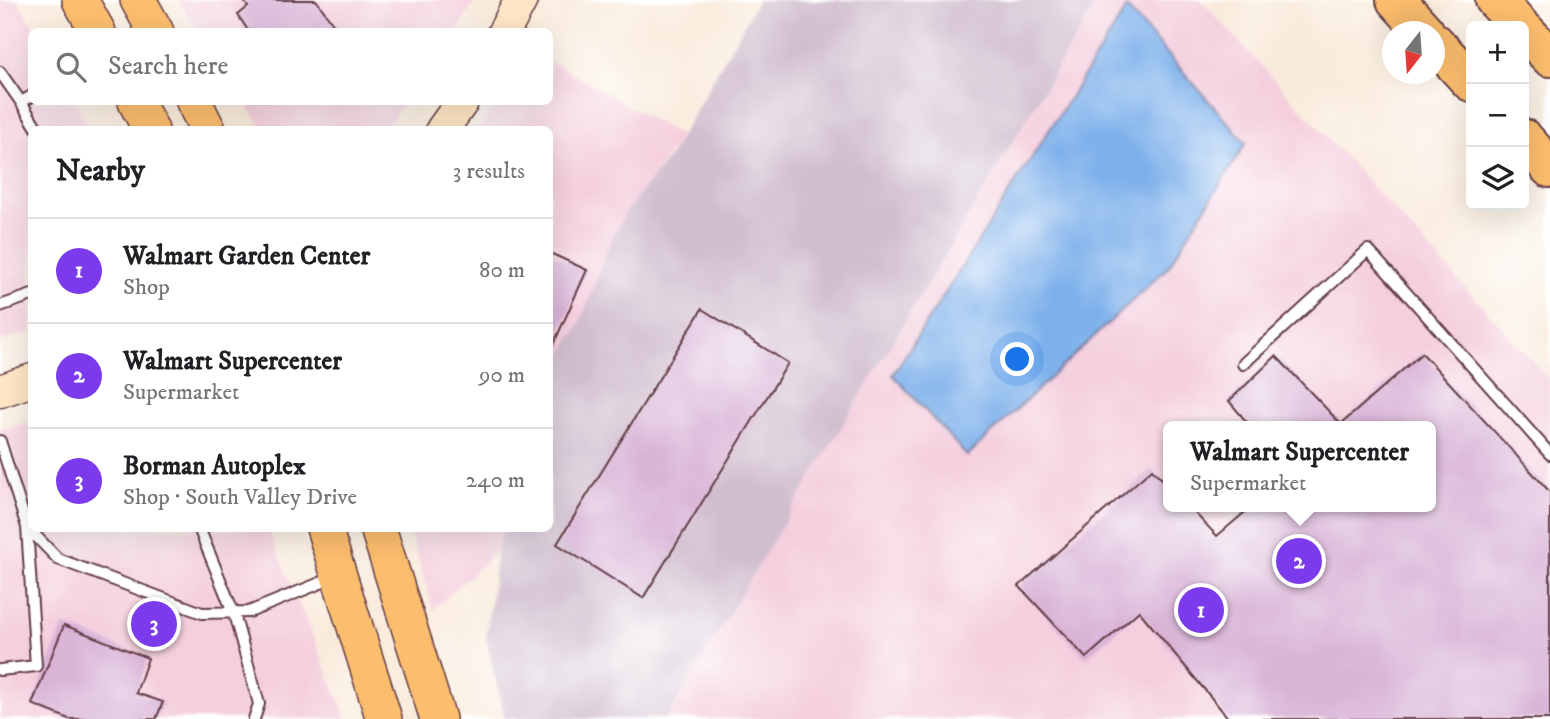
<!DOCTYPE html>
<meta charset="utf-8">
<style>
body{margin:0;font-family:"IM FELL DW Pica",serif;background:#f6f6f6;color:#202124}
.controls{position:absolute;right:21px;top:21px;display:grid;overflow:hidden;border-radius:10px;box-shadow:0 7px 28px #0002}
.controls button{width:63px;height:63px;display:grid;place-items:center;padding:0;border:0;border-bottom:2px solid #e0e0e0;background:#fff;color:#202124;font:35px sans-serif}
.compass{position:absolute;left:1382px;top:21px;width:63px;height:63px;border-radius:50%;background:#fff;box-shadow:0 7px 28px #0002;rotate:197deg}
.you{position:absolute;left:1018px;top:360px;width:24px;height:24px;margin:-18px;border:5px solid #fff;border-radius:50%;background:#1a73e8;box-shadow:0 0 0 10px #1a73e833}
.badge{display:grid;place-items:center;width:46px;height:46px;border-radius:50%;background:#7c3aed;color:#fff;font-size:23px;font-weight:700}
.pin{position:absolute;translate:-50% -50%;border:4px solid #fff;box-shadow:0 2px 7px #0006}
.popup{position:absolute;left:1163px;top:421px;width:273px;height:91px;box-sizing:border-box;display:grid;place-content:center;border-radius:10px;background:#fff;filter:drop-shadow(0 2px 5px #0005);font-size:23px;white-space:nowrap;color:#757577}
.popup b{font-size:26px;color:#202124}
.popup::after{content:'';position:absolute;left:50%;top:100%;margin-left:-14px;border:14px solid transparent;border-top-color:#fff}
.list{margin:0;padding:0;list-style:none}
h2{display:flex;justify-content:space-between;align-items:center;height:91px;margin:0;padding:0 28px;font-size:30px}
h2 small{font-size:23px;font-weight:400;color:#757577}
.list li{display:grid;grid-template-columns:46px 1fr auto;gap:21px;align-items:center;box-sizing:border-box;height:105px;padding:0 28px;border-top:2px solid #e0e0e0}
.list b{display:block;font-size:26px;white-space:nowrap}
.list p{margin:0;font-size:23px;white-space:nowrap;color:#757577}
.list em{font-size:23px;font-style:normal;color:#757577}
.icon{flex:none;width:38px;height:38px;fill:none;stroke:currentColor;stroke-width:2;stroke-linecap:round;stroke-linejoin:round}
.map{position:relative;flex:none;width:1550px;height:719px;overflow:hidden}
.search{position:absolute;background:#fff;box-shadow:0 7px 28px #0002;left:28px;top:28px;width:525px;height:77px;display:flex;align-items:center;gap:18px;box-sizing:border-box;padding:0 24px;border-radius:10px;color:#757577;font-size:26px}
.panel{position:absolute;background:#fff;box-shadow:0 7px 28px #0002;left:28px;top:126px;width:525px;height:406px;border-radius:10px}
.map>svg:first-child{display:block}
</style>
<div class="map">
<svg width="1550" height="719" viewBox="0 0 1550 719">
<rect width="100%" height="100%" fill="#fff"/>
<filter id="ink" filterUnits="userSpaceOnUse"><feTurbulence type="fractalNoise" baseFrequency=".0143" numOctaves="2"/><feDisplacementMap in="SourceGraphic" scale="14" xChannelSelector="R" yChannelSelector="G"/><feConvolveMatrix kernelMatrix="1 2 1 2 8 2 1 2 1" color-interpolation-filters="sRGB"/></filter>
<filter id="wash" filterUnits="userSpaceOnUse"><feTurbulence type="fractalNoise" baseFrequency=".00686" numOctaves="4" result="noise"/><feDisplacementMap in="SourceGraphic" scale="28" xChannelSelector="R" yChannelSelector="G"/><feGaussianBlur stdDeviation="1.57" result="paint"/><feColorMatrix in="noise" values="0 0 0 0 0 0 0 0 0 0 0 0 0 0 0 0 0 1.4 0 .05"/><feComposite in="paint" operator="in"/></filter>
<g filter="url(#wash)">
<rect width="100%" height="100%" fill="#f9ebdc"/>
<path fill="#f4cfde" fill-rule="evenodd" d="M0,0H18L36,31L32,32V102H76L89,129L32,130L31,332L0,341Z
M178,0H475L457,32L198,31Z
M1098,0H1201L1550,380V719H666ZM1168,426H1430V507H1168Z
M550,61L681,136L613,234L581,321L550,377V130H478L497,102H550Z
M245,102H405L383,130L263,129Z
M31,422L32,528L268,529L347,719H0V429Z
M409,529H503L497,551L433,610Z"/>
<path fill="#d0bdce" d="M758,0H1098L666,719H505L486,639L497,551L503,529L550,528V377L581,321L613,234L629,208L671,154Z"/>
<path fill="#7eb1eb" stroke="#64688b" stroke-width="2" d="M1127,8L1246,143L1168,267L967,456L893,375Z"/>
<g id="blocks">
<path fill="#d9b4d7" d="M243,0H316L339,32H249L238,15L248,7Z
M550,253L587,270L550,352Z
M702,309L788,363L643,598L557,544Z
M1422,353L1550,492V719H1229L1139,611L1086,658L1019,586L1152,469L1168,485V507H1189L1217,536L1251,507H1430V426H1250L1229,401L1276,356L1341,424Z
M64,625L148,658L136,693L163,702L156,719H69L32,704Z"/>
</g>
</g>
<g filter="url(#ink)">
<use href="#blocks" fill-opacity="0" stroke="#643e46" stroke-width="2"/>
<g fill="none" stroke-linecap="round" stroke-linejoin="round">
<defs>
<path id="lane" d="M0,72L21,102L32,96
M21,102L38,130
M0,306L32,295
M1243,364L1368,250L1550,454
M0,441L27,527L58,559L202,613L249,612L335,577
M199,528L234,614L259,704L254,719
M0,670L36,666L27,527"/>
<path id="secondary" d="M504,32L521,0
M442,130L462,102
M0,391L32,380"/>
<path id="primary" d="M80,0L98,32
M138,0L156,32
M136,102L151,130
M194,102L208,130
M324,528L384,719
M378,528L438,719"/>
<path id="highway" d="M1396,0L1425,32
M1495,0L1520,26
M1524,30L1550,57
M1434,42L1471,82
M1524,139L1550,168"/>
</defs>
<use href="#lane" stroke="#643e46" stroke-width="14"/>
<use href="#secondary" stroke="#643e46" stroke-width="35"/>
<use href="#primary" stroke="#643e46" stroke-width="38"/>
<use href="#highway" stroke="#643e46" stroke-width="42"/>
<use href="#lane" stroke="#fff" stroke-width="10"/>
<use href="#secondary" stroke="#fde5c5" stroke-width="32"/>
<use href="#primary" stroke="#fbbd6e" stroke-width="35"/>
<use href="#highway" stroke="#fbbd6e" stroke-width="38"/>
</g>
</g>
</svg>
<div class="controls">
<button>+</button>
<button>−</button>
<button><svg class="icon" aria-label="layers" viewBox="0 0 24 24"><path d="M12 4l9 5-9 5-9-5zM3 14l9 5 9-5"/></svg></button>
</div>
<svg class="compass" viewBox="-18 -18 36 36"><path d="M0-13l5 13h-10z" fill="#e53935"/><path d="M0 13l5-13h-10z" fill="#757577"/></svg>
<div class="you"></div>
<div class="pin badge" style="left:1201px;top:610px">1</div>
<div class="pin badge" style="left:1299px;top:561px">2</div>
<div class="popup"><b>Walmart Supercenter</b>Supermarket</div>
<div class="pin badge" style="left:154px;top:624px">3</div>
<div class="search"><svg class="icon" aria-label="search" viewBox="0 0 24 24"><circle cx="10" cy="10" r="6"/><path d="M15 15l6 6"/></svg>Search here</div>
<section class="panel">
<h2>Nearby<small>3 results</small></h2>
<ul class="list">
<li><span class="badge">1</span><div><b>Walmart Garden Center</b><p>Shop</p></div><em>80 m</em></li>
<li><span class="badge">2</span><div><b>Walmart Supercenter</b><p>Supermarket</p></div><em>90 m</em></li>
<li><span class="badge">3</span><div><b>Borman Autoplex</b><p>Shop · South Valley Drive</p></div><em>240 m</em></li>
</ul>
</section>
</div>
